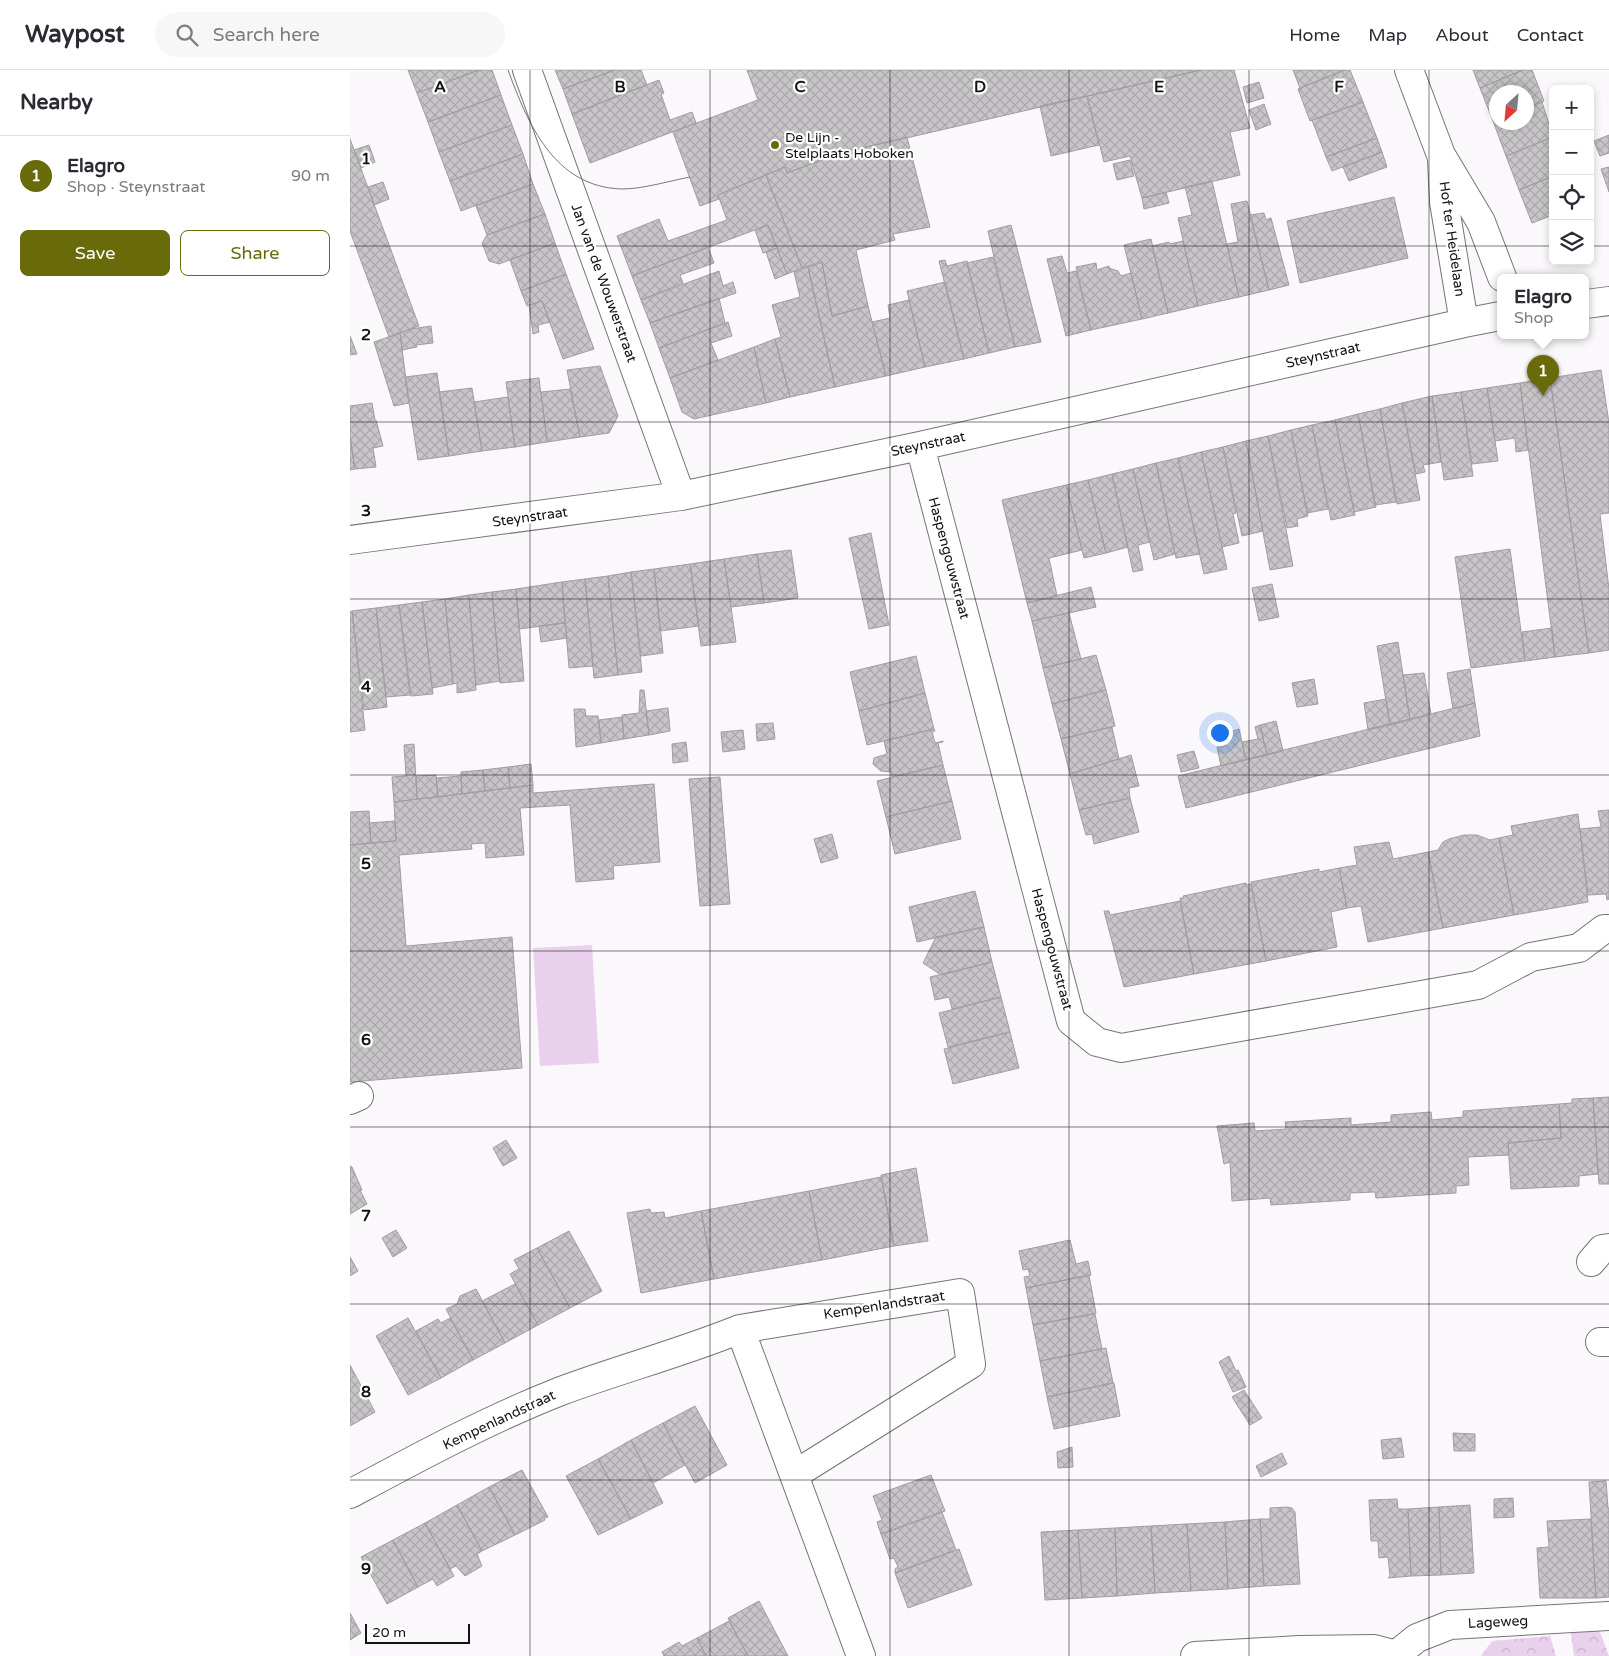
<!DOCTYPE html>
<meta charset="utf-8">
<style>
body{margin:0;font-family:"Varela Round",sans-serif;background:#f7f7f7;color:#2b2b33}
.controls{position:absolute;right:15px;top:15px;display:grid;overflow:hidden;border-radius:8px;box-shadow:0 2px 8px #0003}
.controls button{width:45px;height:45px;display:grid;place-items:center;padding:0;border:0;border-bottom:1px solid #e1e1e2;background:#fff;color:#2b2b33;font:25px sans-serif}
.compass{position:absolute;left:1139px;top:15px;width:45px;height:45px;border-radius:50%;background:#fff;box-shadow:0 2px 8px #0003;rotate:206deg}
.scale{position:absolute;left:15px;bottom:12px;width:105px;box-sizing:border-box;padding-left:5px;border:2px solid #141314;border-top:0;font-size:14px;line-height:18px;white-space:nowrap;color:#141314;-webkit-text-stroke:4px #fff;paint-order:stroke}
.you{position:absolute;left:869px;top:662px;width:18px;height:18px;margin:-12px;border:4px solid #fff;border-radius:50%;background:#1a73e8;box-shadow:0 0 0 8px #1a73e833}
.badge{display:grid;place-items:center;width:32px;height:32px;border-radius:50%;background:#696a0a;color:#fff;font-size:16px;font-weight:700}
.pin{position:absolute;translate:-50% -41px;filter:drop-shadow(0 1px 2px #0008)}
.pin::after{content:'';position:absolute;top:26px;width:18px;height:15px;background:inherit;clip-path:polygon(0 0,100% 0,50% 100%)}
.popup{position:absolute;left:1147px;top:204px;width:92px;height:65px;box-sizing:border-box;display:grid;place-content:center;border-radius:8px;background:#fff;filter:drop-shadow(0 1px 4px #0005);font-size:16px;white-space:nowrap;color:#7c7c81}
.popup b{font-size:19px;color:#2b2b33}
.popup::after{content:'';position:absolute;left:50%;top:100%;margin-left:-10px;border:10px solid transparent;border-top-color:#fff}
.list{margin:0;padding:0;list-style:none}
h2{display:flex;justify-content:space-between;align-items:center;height:65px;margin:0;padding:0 20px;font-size:21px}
h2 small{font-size:16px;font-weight:400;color:#7c7c81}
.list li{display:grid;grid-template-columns:32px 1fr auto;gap:15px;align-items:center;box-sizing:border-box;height:80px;padding:0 20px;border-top:1px solid #e1e1e2}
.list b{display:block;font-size:19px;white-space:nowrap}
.list p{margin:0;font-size:16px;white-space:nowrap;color:#7c7c81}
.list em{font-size:16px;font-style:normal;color:#7c7c81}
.actions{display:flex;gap:10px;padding:15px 20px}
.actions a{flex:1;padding:11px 0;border:1px solid #696a0a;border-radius:8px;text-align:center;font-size:18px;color:#696a0a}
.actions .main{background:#696a0a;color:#fff}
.icon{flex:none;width:28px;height:28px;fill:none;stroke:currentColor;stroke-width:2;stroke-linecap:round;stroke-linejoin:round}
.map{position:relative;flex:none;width:1259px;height:1586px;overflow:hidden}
header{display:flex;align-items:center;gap:30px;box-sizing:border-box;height:70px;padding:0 25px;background:#fff;border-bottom:1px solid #e1e1e2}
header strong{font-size:24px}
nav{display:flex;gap:28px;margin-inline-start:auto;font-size:18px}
.search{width:350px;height:45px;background:#f7f7f7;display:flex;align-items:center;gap:12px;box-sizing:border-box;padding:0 18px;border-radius:28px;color:#7c7c81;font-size:19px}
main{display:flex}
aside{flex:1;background:#fff}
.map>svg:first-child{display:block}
</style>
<header>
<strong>Waypost</strong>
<div class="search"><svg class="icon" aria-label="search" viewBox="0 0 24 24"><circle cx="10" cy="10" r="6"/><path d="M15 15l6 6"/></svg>Search here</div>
<nav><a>Home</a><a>Map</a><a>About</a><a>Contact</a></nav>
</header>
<main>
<aside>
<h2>Nearby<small></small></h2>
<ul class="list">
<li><span class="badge">1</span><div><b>Elagro</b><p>Shop · Steynstraat</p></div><em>90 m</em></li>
</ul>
<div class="actions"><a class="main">Save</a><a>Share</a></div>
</aside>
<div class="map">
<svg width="1259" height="1586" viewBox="0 0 1259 1586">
<defs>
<pattern id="park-crowns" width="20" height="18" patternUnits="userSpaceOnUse" patternTransform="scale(1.25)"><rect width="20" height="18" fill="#e9d0ed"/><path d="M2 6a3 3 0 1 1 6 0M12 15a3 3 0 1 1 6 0" fill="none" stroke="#c7b2ca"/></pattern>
<pattern id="building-cross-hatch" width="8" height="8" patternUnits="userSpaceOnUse" patternTransform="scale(1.25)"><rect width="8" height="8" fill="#c8c5c9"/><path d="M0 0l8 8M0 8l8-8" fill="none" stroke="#aba8ac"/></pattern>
</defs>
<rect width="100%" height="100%" fill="#fbf8fc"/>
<path fill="#e9d0ed" d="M242,875L249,993L190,996L183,878Z"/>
<path fill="url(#park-crowns)" d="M1249,1559L1259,1586H1224L1221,1563Z
M1200,1566L1206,1586H1131L1142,1571Z"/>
<path fill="url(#building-cross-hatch)" stroke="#a09da1" d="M58,0H129L67,23Z
M129,0H142L151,25L78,52L67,23Z
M205,0H265L213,19Z
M265,0H291L297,15L222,44L213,19Z
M397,0H851L487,84L437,103L435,97L368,125L369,129L350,136L323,62L408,30Z
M851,0H884L900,58L880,62L890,105L792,128L780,86L754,92L737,26Z
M943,0H995L950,18Z
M995,0H1000L1013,32L960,51L948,19Z
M1123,0H1173L1130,18Z
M1173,0H1182L1194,31L1176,38V22H1146V50L1143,51L1130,18Z
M309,10L314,23L311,24L320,50L342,42L346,53L240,93L222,44Z
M909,12L914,28L897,33L893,17Z
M151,25L162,55L89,82L78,52Z
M737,26L749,75L701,86L690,36Z
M1013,32L1027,68L976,87L962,50Z
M1192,32L1203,67L1156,86L1143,51L1146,50V52H1176V38Z
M914,34L921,54L906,60L899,40Z
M162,55L173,84L100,111L89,82Z
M1259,65V83L1250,86L1244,71Z
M557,67L580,157L543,164L545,170L506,180L518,236L482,246L472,192L452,198L416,105L435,97L437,103L487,84Z
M1203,67V106L1169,120L1156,86Z
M1027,68L1032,82L982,101L976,87Z
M0,69L69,256L39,267L0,161Z
M19,75L25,92L11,98L4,80Z
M1032,82L1037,97L999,111L993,97Z
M173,84L183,114L111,141L100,111Z
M780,90L784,106L767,110L763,94Z
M1259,97V122L1251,99Z
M416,105L452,198L437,204L418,155L282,206L267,166L309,149L318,171L377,150L368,125Z
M1203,106V145L1182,153L1169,120Z
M862,111L889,227L848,236L828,148L842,145L835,117Z
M33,112L39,129L24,135L18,117Z
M183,114L195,144L137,165L126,136Z
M816,122L819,133L794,139L792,128Z
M1044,127L1058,188L950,213L937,151Z
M897,131L919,220L889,227L877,174L888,172L881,134Z
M914,143L916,150L921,148L939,215L919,220L900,145Z
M195,144L205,173L149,194L139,191L132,173L137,165Z
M418,155L427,178L413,183L405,160Z
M661,155L691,272L665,277L638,161Z
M801,169L818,243L792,249L774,175Z
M833,171L848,236L818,243L802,176L819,172L820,174Z
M205,173L216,204L171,221L160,190Z
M358,177L364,193L330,205L333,213L291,230L282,206Z
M427,178L437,204L425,209L416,182Z
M712,186L717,203L726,201L741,260L716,266L697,189Z
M643,187L665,277L639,283L617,193Z
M595,190L597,196L617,191L639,283L614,289L589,191Z
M472,192L482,246L518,236L536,306L485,317L458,197Z
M746,193L747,200L759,196V198L768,201L771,206L781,203L792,249L741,260L726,197Z
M458,197L485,317L440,327L425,269L431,267L422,235L450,227L444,202Z
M369,201L373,216L383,212L386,223L300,253L291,230Z
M216,204L244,279L213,289L192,231L177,236L171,221Z
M595,212L614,289L575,297L557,221Z
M369,228L375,253L309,278L300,253Z
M559,230L575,297L536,306L522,252L540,248L538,235Z
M192,231L200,252L188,255L189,262L183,264L179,235Z
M378,252L382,266L361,273L368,290L320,308L309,278Z
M81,256L83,273L66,275L67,277L52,280L50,263L61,259Z
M50,263L59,333L44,336L24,272Z
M0,266L7,284L0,285Z
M425,269L440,327L416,333L404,277Z
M404,277L416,333L344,349L332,342L320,308Z
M250,296L268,346L259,363L230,367L217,300Z
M1251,300L1259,353V443L1250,444L1259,519V580L1239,583L1200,308Z
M87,303L99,386L68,390L55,307Z
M189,308L197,372L165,377L156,312Z
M1200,308L1239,583L1205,587L1170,313Z
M1170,313L1178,380L1166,382L1165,368L1145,371L1137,318Z
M122,318L132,381L99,386L89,322Z
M1137,318L1148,391L1122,394L1111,322Z
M220,319L230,367L197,372L191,322Z
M1111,322L1123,406L1094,410L1082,326Z
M1082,326L1091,392L1073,395L1075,402L1066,404L1052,333Z
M158,327L165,377L132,381L124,332Z
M22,333L25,350H26L33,376L23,378L26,397L5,399L0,367V336Z
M1052,333L1070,430L1047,434L1030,339Z
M1030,339L1046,432L1025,435L1008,344Z
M1008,344L1026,437L1004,442L985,350Z
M985,350L1005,445L981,450L962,355Z
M962,355L978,439L957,443L941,360Z
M941,360L958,446L947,449L948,456L937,458L918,366Z
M918,366L943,496L920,500L896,371Z
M0,367L5,399L0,400Z
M896,371L913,461L892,466L873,377Z
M873,377L886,443L883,444L889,473L872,477L851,382Z
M851,382L877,499L854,504L828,388Z
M828,388L850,484L826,488L806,393Z
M806,393L825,484L804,490L783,399Z
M783,399L800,472L788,475L793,500L783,502L762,404Z
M762,404L778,477L756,483L738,410Z
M738,410L756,483L734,488L716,415Z
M716,415L732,480L699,488L707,526L677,533L652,430Z
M521,463L539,555L519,559L499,468Z
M1160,479L1175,591L1121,598L1105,487Z
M441,480L448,528L414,533L407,484Z
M407,484L414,533L381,537L374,489Z
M374,489L386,572L351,576L340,494Z
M340,494L349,556L310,561L304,499Z
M304,499L313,583L291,586L281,502Z
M281,502L292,602L268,605L258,506Z
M258,506L268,605L244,608L235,509Z
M235,509L243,596L219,598L212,512Z
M212,512L215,553L169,559L166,519Z
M922,514L929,547L909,551L902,518Z
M741,517L746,537L682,551L677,533Z
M166,519L174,611L150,613L142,522Z
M142,522L150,611L126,615L119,525Z
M119,525L126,620L107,623V613L103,614L95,529Z
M95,529L103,614L82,618L72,532Z
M72,532L83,624L61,626L49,535Z
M49,535L60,625L36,627L26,538Z
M26,538L37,637L14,640L2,541Z
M2,541L15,660L0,662V542Z
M719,543L731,589L693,598L682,551Z
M215,553L217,568L191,572L189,556Z
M1202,558L1205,587L1175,591L1172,562Z
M1048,572L1060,650L1040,655L1027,576Z
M746,585L756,620L702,634L693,598Z
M566,586L575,623L509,641L500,602Z
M1120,599L1125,633L1103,639L1097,603Z
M1074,603L1081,644L1060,650L1053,605Z
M964,609L968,634L947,637L942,613Z
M290,620H294L299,665L274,669L272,645L289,643Z
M756,620L765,656L711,669L702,634Z
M575,623L584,659L517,675L509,641Z
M1036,629L1040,655L1018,660L1014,633Z
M1125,633L1130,666L836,738L828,706Z
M318,638L320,661L299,665L296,641Z
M224,639H235L236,646H248L251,673L226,677Z
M272,647L274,669L251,673L249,650Z
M926,651L933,681L917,685L910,655Z
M423,653L425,669L407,671L406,654Z
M910,655L917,685L896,690L892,672L908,669L905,657Z
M762,657L769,689L720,704L711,669Z
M584,659L585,661L582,662L585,673L593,671V672L588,673L593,695L542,707L541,702L531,701L523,694L524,688L537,684L534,671Z
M889,659L896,690L871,696L867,677H870L868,666Z
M393,660L395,679L373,682L371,662Z
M336,672L338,691L323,693L322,674Z
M64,674L67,729L44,732L42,707L56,706L54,675Z
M844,681L849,698L831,702L827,685Z
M781,685L789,716L779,718L780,728L729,740L720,704Z
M181,694L183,715L160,718L158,697Z
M593,695L602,731L536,747L527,711Z
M158,697L160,718L135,721L133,700Z
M133,700L135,721L112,724L111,702Z
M86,705L88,727L67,729L66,706Z
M111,706L112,724L88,727L86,708Z
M370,707L380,834L350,836L339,709Z
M304,714L310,792L263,796L264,809L226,812L220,735L170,738L174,785L136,788L135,773L121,774L122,779L49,785L56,876L162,867L172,998L0,1012V775L46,771L44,732L183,715V723Z
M780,728L789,762L744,774L742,764L736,765L729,740Z
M602,731L611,769L545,784L536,747Z
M1259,740V829L1257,830L1256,824L1238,825L1230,759L1251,757L1248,741Z
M19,741L21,773L0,775V742Z
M1228,744L1238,832L1164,845L1149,768L1163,765L1161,756Z
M45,751L46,771L21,773L19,753Z
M482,764L488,788L471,793L464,769Z
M1114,765H1127L1140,770L1149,768L1164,845L1093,858L1078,782L1088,780L1093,772L1099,769Z
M1039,772L1043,789L1078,782L1093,858L1018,872L1011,836L997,838L989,798L1007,795L1004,777Z
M989,798L997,838L981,842L987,877L916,891L901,812L969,799V802Z
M896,813L897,815L901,814L916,891L844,904L830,828H834L833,826Z
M625,821L634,857L567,872L559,837Z
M830,831L844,904L774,917L754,841H759L760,845Z
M634,857L642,892L591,905L573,893L586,867Z
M642,892L651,927L602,939L599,927L585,930L580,907Z
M651,927L660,962L598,977L589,943Z
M660,962L669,998L603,1014L594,979Z
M1259,1027V1114H1249L1243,1028Z
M1243,1028L1248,1104L1229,1106V1116L1161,1119L1158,1073L1211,1068L1209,1034L1222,1033V1029Z
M1209,1034L1211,1068L1158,1073L1159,1085L1118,1087L1119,1115L1106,1116V1123L1026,1128L1025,1122L1000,1123V1130L921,1135L920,1128L882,1131L880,1092L874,1094L867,1056L904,1053L905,1061L936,1059L935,1052L1001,1048V1055L1041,1052V1045L1081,1042L1082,1050L1113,1047V1041Z
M156,1070L167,1088L153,1096L143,1078Z
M0,1096L2,1097L12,1120H10L17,1134L0,1144Z
M566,1098L578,1171L544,1176L531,1105Z
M531,1107L544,1176L472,1190L459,1121Z
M459,1121L472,1190L364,1209L351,1141Z
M300,1139L301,1143L314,1142L315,1148L351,1141L364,1209L291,1223L277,1143Z
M46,1160L57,1178L43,1187L32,1168Z
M219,1161L252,1221L220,1238L187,1178Z
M720,1170L726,1194L738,1191L741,1205L676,1218L674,1207L680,1206L678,1199L673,1200L669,1181Z
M187,1178L220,1238L188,1255L160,1204L169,1199L164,1190Z
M0,1187L8,1201L0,1206Z
M739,1205L746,1243L683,1255L676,1218Z
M165,1214L188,1255L155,1273L132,1231Z
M126,1219L155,1273L123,1290L96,1239L107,1234L110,1226Z
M745,1244L752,1279L690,1291L683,1255Z
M58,1248L91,1308L58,1325L26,1266Z
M100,1248L123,1290L91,1308L66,1261L88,1249L91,1253Z
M756,1278L763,1313L697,1327L690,1291Z
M879,1286L886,1301L888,1300L896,1317L883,1322L869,1292Z
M0,1295L25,1342L0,1356Z
M763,1313H764L770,1346L704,1359L697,1327Z
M894,1320L912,1348L900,1355L882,1327Z
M345,1336L377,1395L345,1413L313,1353Z
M313,1353L335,1395L303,1413L281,1370Z
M1103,1363L1125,1364V1381H1104Z
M1051,1368L1054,1387L1033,1389L1031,1370Z
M281,1370L313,1433L281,1449L248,1389Z
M722,1377L723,1397L708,1398L707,1382Z
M932,1383L937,1394L911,1407L906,1396Z
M248,1389L281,1449L248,1465L216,1406Z
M172,1400L198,1447L194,1448L195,1450L165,1465L139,1417Z
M581,1405L595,1441L531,1464L527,1452L532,1450L523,1426Z
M1256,1411L1258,1438H1259V1527L1246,1528L1239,1412Z
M139,1417L165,1465L132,1481L107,1435Z
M1163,1428L1164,1447L1144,1448V1429Z
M1047,1429L1048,1439H1058L1061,1506L1038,1508L1040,1506L1038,1487L1029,1488L1028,1471H1021L1019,1430Z
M107,1435L132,1481L127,1484L132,1496L115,1506L106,1496L100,1499L75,1453Z
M1120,1435L1124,1503L1091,1505L1089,1437Z
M937,1437L942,1438L945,1442L950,1514L914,1516L910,1449H920V1438Z
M1089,1437L1091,1505L1061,1506L1058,1439Z
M592,1442L606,1480L545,1503V1499L548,1497L544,1488L540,1489L531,1464Z
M910,1449L914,1516L878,1519L875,1452Z
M1241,1449L1246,1528H1190L1187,1478L1199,1477L1197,1451Z
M875,1452L878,1519L841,1521L837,1454Z
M75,1453L104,1506L87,1516L83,1509L68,1517L43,1470Z
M837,1454L841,1521L805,1523L801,1456Z
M801,1456L805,1523L767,1526L765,1458Z
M765,1458L767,1526L732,1528L728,1460Z
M728,1460L732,1528L695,1530L691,1462Z
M43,1470L68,1517L37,1534L11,1487Z
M609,1479L622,1515L558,1538L545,1503Z
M409,1531L438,1586H398L378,1548Z
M0,1543L11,1563L0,1570Z
M379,1551L398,1586H356L347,1568Z
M347,1568L356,1586H314L312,1582L329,1572L332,1576Z"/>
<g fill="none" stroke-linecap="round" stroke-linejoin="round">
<defs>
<path id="minor" d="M177,0L331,426
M1059,0L1091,85L1131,152L1152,207
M1092,89L1094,132L1114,253
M1236,234L1259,231
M570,376L721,951L747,972L771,978L1128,915L1181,887L1229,878L1254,859H1259
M0,470L331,426L570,376L1114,253L1150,246
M0,1030L9,1026
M1241,1192L1252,1179L1259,1178
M1250,1272H1259
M444,1405L621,1294L610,1223L390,1259L511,1586
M0,1424C69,1387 137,1350 211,1321C270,1299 331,1283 390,1259
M1046,1585L1067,1568L1100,1555L1259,1546
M845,1586L949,1580L1024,1579L1046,1585"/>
</defs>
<use href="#minor" stroke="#777477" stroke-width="30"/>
<use href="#minor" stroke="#fff" stroke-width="28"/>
<path stroke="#79777a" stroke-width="1" d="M158,0C178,54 204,117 272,119C293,119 319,111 340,107"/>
</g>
<path fill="none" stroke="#141314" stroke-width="1" stroke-opacity="0.55" d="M180,0V1586M360,0V1586M540,0V1586M719,0V1586M899,0V1586M1079,0V1586M0,176H1203M1240,176H1259M0,352H1259M0,529H1259M0,705H1259M0,881H1259M0,1057H1259M0,1234H1259M0,1410H1259"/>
<circle fill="#696a0a" stroke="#fff" stroke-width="2" cx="425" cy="75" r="5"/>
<g text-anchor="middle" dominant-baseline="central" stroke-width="4.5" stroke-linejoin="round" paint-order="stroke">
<g font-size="14" fill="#141314" stroke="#fff" text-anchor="start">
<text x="435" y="67">De Lijn -<tspan x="435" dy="16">Stelplaats Hoboken</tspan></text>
</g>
<g font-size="14" fill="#141314" stroke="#fff">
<text transform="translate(1102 169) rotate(82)">Hof ter Heidelaan</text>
<text transform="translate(254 213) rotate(70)">Jan van de Wouwerstraat</text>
<text transform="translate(973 285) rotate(-13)">Steynstraat</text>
<text transform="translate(578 374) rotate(-12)">Steynstraat</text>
<text transform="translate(180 447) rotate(-8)">Steynstraat</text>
<text transform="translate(599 488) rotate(75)">Haspengouwstraat</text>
<text transform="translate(702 879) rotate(75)">Haspengouwstraat</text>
<text transform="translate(534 1235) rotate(-9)">Kempenlandstraat</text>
<text transform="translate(149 1350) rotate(-25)">Kempenlandstraat</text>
<text transform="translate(1148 1552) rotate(-3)">Lageweg</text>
</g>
</g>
<g font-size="16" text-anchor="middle" font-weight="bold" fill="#141314" stroke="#fff" stroke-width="4.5" stroke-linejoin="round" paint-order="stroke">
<text x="90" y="22">A</text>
<text x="270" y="22">B</text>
<text x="450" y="22">C</text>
<text x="630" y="22">D</text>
<text x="809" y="22">E</text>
<text x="989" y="22">F</text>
<text x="16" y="94">1</text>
<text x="16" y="270">2</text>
<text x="16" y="446">3</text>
<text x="16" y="622">4</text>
<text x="16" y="799">5</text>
<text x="16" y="975">6</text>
<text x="16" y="1151">7</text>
<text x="16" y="1327">8</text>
<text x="16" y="1504">9</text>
</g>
</svg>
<div class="controls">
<button>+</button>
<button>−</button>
<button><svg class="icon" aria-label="locate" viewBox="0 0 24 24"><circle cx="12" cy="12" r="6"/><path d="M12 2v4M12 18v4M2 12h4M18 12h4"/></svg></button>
<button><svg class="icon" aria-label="layers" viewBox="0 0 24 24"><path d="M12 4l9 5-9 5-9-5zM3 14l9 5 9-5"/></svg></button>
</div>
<svg class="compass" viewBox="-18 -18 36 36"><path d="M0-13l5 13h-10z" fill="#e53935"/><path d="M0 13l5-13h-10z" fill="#7c7c81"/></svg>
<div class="scale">20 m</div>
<div class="you"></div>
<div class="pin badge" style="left:1193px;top:326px">1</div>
<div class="popup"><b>Elagro</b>Shop</div>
</div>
</main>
